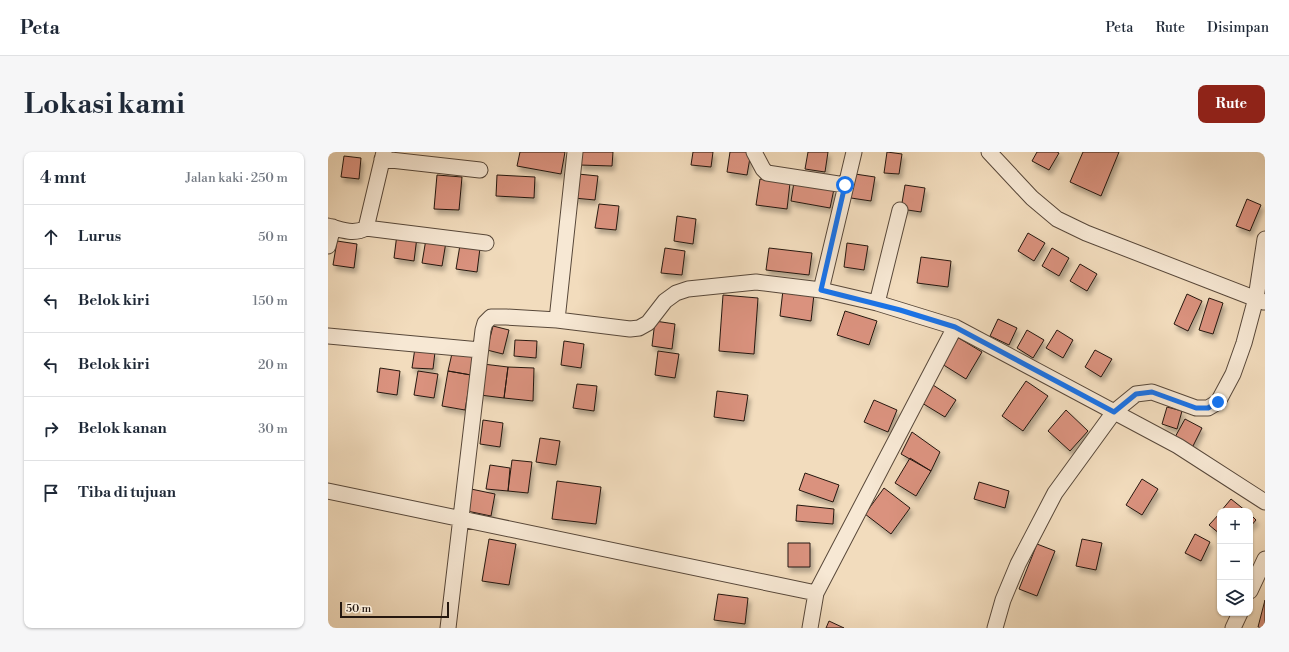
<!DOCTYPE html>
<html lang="id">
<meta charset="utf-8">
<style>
body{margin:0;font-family:"Libre Bodoni",serif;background:#f6f6f7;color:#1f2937}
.controls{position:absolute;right:12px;bottom:12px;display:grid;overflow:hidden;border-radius:8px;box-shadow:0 1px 3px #0004}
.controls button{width:36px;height:36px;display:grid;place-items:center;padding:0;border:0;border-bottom:1px solid #e0e1e3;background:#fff;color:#1f2937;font:20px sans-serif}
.scale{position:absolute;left:12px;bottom:10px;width:109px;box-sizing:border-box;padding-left:4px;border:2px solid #25170f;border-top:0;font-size:11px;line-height:14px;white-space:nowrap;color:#25170f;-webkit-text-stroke:3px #f7e8d4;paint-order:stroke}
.stop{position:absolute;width:12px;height:12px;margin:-9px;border:3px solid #1a73e8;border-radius:50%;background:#fff}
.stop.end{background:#1a73e8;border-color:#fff;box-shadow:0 1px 4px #0008}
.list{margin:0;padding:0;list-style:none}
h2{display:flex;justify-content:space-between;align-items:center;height:52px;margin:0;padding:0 16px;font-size:17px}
h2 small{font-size:13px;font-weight:400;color:#747a83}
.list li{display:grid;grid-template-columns:26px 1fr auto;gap:12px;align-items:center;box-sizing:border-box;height:64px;padding:0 16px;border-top:1px solid #e0e1e3}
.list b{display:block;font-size:15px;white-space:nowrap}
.list em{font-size:13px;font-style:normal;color:#747a83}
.icon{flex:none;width:22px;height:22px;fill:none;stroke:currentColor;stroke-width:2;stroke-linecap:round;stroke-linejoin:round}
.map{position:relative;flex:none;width:937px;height:476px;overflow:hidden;border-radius:8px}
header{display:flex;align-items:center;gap:24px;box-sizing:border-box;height:56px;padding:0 20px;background:#fff;border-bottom:1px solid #e0e1e3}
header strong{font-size:19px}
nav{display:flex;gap:22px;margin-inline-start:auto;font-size:14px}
.intro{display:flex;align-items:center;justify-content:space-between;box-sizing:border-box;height:96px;padding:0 24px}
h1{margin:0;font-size:28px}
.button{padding:10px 18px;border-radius:8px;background:#8f2418;color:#fff;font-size:14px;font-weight:700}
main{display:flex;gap:24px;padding:0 24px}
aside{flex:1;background:#fff;border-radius:8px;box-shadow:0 1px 3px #0004}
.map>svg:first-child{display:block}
</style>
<header>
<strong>Peta</strong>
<nav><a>Peta</a><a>Rute</a><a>Disimpan</a></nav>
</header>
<div class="intro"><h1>Lokasi kami</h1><a class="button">Rute</a></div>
<main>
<aside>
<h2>4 mnt<small>Jalan kaki · 250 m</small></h2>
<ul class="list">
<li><svg class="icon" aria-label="ahead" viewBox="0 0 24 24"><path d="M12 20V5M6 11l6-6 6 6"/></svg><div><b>Lurus</b></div><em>50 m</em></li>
<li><svg class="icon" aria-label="left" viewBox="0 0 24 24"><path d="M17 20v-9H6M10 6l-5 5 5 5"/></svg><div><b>Belok kiri</b></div><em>150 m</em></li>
<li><svg class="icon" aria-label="left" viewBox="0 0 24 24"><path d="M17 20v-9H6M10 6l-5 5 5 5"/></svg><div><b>Belok kiri</b></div><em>20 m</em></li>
<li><svg class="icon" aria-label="right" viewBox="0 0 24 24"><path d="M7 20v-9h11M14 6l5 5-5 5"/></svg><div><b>Belok kanan</b></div><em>30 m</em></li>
<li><svg class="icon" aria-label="arrive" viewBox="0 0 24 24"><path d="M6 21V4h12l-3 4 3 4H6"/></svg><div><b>Tiba di tujuan</b></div></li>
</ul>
</aside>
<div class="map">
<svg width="937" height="476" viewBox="0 0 937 476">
<defs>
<filter id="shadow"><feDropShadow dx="2.5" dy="4.5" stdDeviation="2" flood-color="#0004"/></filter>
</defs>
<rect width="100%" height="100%" fill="#f2dcbd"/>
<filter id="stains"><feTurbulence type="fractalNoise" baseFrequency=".005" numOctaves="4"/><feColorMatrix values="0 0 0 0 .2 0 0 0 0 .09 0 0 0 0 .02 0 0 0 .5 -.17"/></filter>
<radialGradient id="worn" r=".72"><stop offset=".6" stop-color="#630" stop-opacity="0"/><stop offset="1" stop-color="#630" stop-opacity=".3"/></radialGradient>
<path fill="#da927e" stroke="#25170f" filter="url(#shadow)" d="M192,0H237L233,22L189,14Z
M252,0H285L284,14L252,13Z
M365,0H385L383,15L363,13Z
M402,0H423L419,23L399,20Z
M480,0H500L497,20L477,17Z
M559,0L574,2L571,22L556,21Z
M709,0H729L731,1L721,18L704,9Z
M755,0H791L773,44L742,30Z
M16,4L33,6L31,27L13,25Z
M250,22L270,24L267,48L246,46Z
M527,22L547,25L543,49L523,46Z
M109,23L134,25L131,58L106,57Z
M169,23L207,25L206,46L168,44Z
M432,27L462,31L459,57L428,53Z
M466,30L506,37L502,56L463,49Z
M577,33L597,36L593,60L573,57Z
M919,47L933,53L922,79L908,74Z
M271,52L291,54L288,78L267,76Z
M349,64L368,67L365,92L346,89Z
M700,81L717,91L706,109L690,99Z
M69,82L89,85L86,109L66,106Z
M98,87L118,90L114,114L94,111Z
M9,89L29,92L26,116L5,113Z
M519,91L540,94L536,118L516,115Z
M132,93L152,96L149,120L128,117Z
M337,96L357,99L354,123L333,121Z
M441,96L484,101L481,123L438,118Z
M724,96L741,106L731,124L714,114Z
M593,105L623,109L620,135L589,131Z
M752,112L769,122L759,139L742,129Z
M455,138L486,142L483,169L452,164Z
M859,142L874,149L860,179L846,172Z
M395,143L430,146L426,202L391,199Z
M881,146L895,151L885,182L871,178Z
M517,159L549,169L541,193L509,183Z
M670,167L689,176L681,193L662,184Z
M327,169L347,172L344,197L324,194Z
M165,174L181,178L175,202L159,198Z
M699,178L716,188L705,206L689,196Z
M729,178L745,188L735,206L718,196Z
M629,185L654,200L638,227L614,212Z
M187,188L209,189L208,206L186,204Z
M236,189L256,192L253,216L233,213Z
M87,196L107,200L105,217L84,216Z
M125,197L145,200L143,223L120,219Z
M767,198L784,207L773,225L757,215Z
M330,199L351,202L347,226L327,223Z
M155,212L180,215L176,246L152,243Z
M180,215L206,216L205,249L176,246Z
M52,216L72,219L69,243L49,240Z
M90,219L110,222L106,246L86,243Z
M120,219L143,223L137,258L114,254Z
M698,229L720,244L695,279L674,264Z
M249,232L269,234L266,259L245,256Z
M605,233L628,248L617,265L594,251Z
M389,239L420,243L416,269L386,265Z
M546,248L569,258L560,280L536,270Z
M839,255L854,259L849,277L834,272Z
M738,258L760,279L742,299L720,279Z
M857,267L874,276L864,296L846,287Z
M155,268L175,271L172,295L152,292Z
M584,280L612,300L603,319L573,302Z
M212,286L232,289L228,313L208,310Z
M582,306L603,319L588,344L567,331Z
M184,308L204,310L200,341L180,339Z
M162,313L182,316L180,339L158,337Z
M477,321L511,333L505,350L471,338Z
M814,327L830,337L814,363L798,353Z
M229,329L273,335L268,372L224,367Z
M651,330L681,339L677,356L646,347Z
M556,336L582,356L563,382L537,362Z
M143,337L167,342L163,364L139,359Z
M903,347L918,359H893Z
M469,353L506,357L505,372L468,369Z
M892,361V382L881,373Z
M922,362L928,368L922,375Z
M867,382L882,390L873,409L857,401Z
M161,387L188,392L181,433L154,429Z
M754,387L774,391L768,418L748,414Z
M460,391H482V415H460Z
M709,392L727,399L709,444L691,437Z
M390,442L420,446L417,472L386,468Z
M937,448V476H934L930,475Z
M501,469L516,476H498Z"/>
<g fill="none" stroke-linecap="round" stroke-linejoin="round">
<defs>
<path id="minor" d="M426,0L435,17L439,21L517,33
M661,0L704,46L729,67L758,81L936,150
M54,7L152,18
M0,74C13,78 26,83 38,76L56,0
M38,76L158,91
M0,94L5,75
M493,138L526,0
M549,151L572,58
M229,168L302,177L311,176L320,171L337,149L348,141L360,137L428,130L493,138L549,151L627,175L850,294L937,350
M0,184L152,198
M0,339L488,441
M922,439L937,407
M120,476L155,178L157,171L163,165H178L229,168L247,0
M482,476L488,441L627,175
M667,476L675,448L690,412L727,341L786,260L808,242L824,240L868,256H880L890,250L905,222L916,191L928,146L937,87
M905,476L912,461"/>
</defs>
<use href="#minor" stroke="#58483a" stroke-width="17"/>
<use href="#minor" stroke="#f7e8d4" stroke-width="15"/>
</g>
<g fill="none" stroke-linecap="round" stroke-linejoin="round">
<path stroke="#1a73e8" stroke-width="5" d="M517,33L493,138L572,158L627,175L786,260L808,242L824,240L868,256H880L890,250"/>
</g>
<rect width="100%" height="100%" filter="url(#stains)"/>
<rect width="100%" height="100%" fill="url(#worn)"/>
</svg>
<div class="controls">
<button>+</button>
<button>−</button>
<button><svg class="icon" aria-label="layers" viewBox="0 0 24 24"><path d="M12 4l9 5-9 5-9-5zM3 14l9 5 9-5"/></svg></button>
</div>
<div class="scale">50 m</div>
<div class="stop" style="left:517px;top:33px"></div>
<div class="stop end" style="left:890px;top:250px"></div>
</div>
</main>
